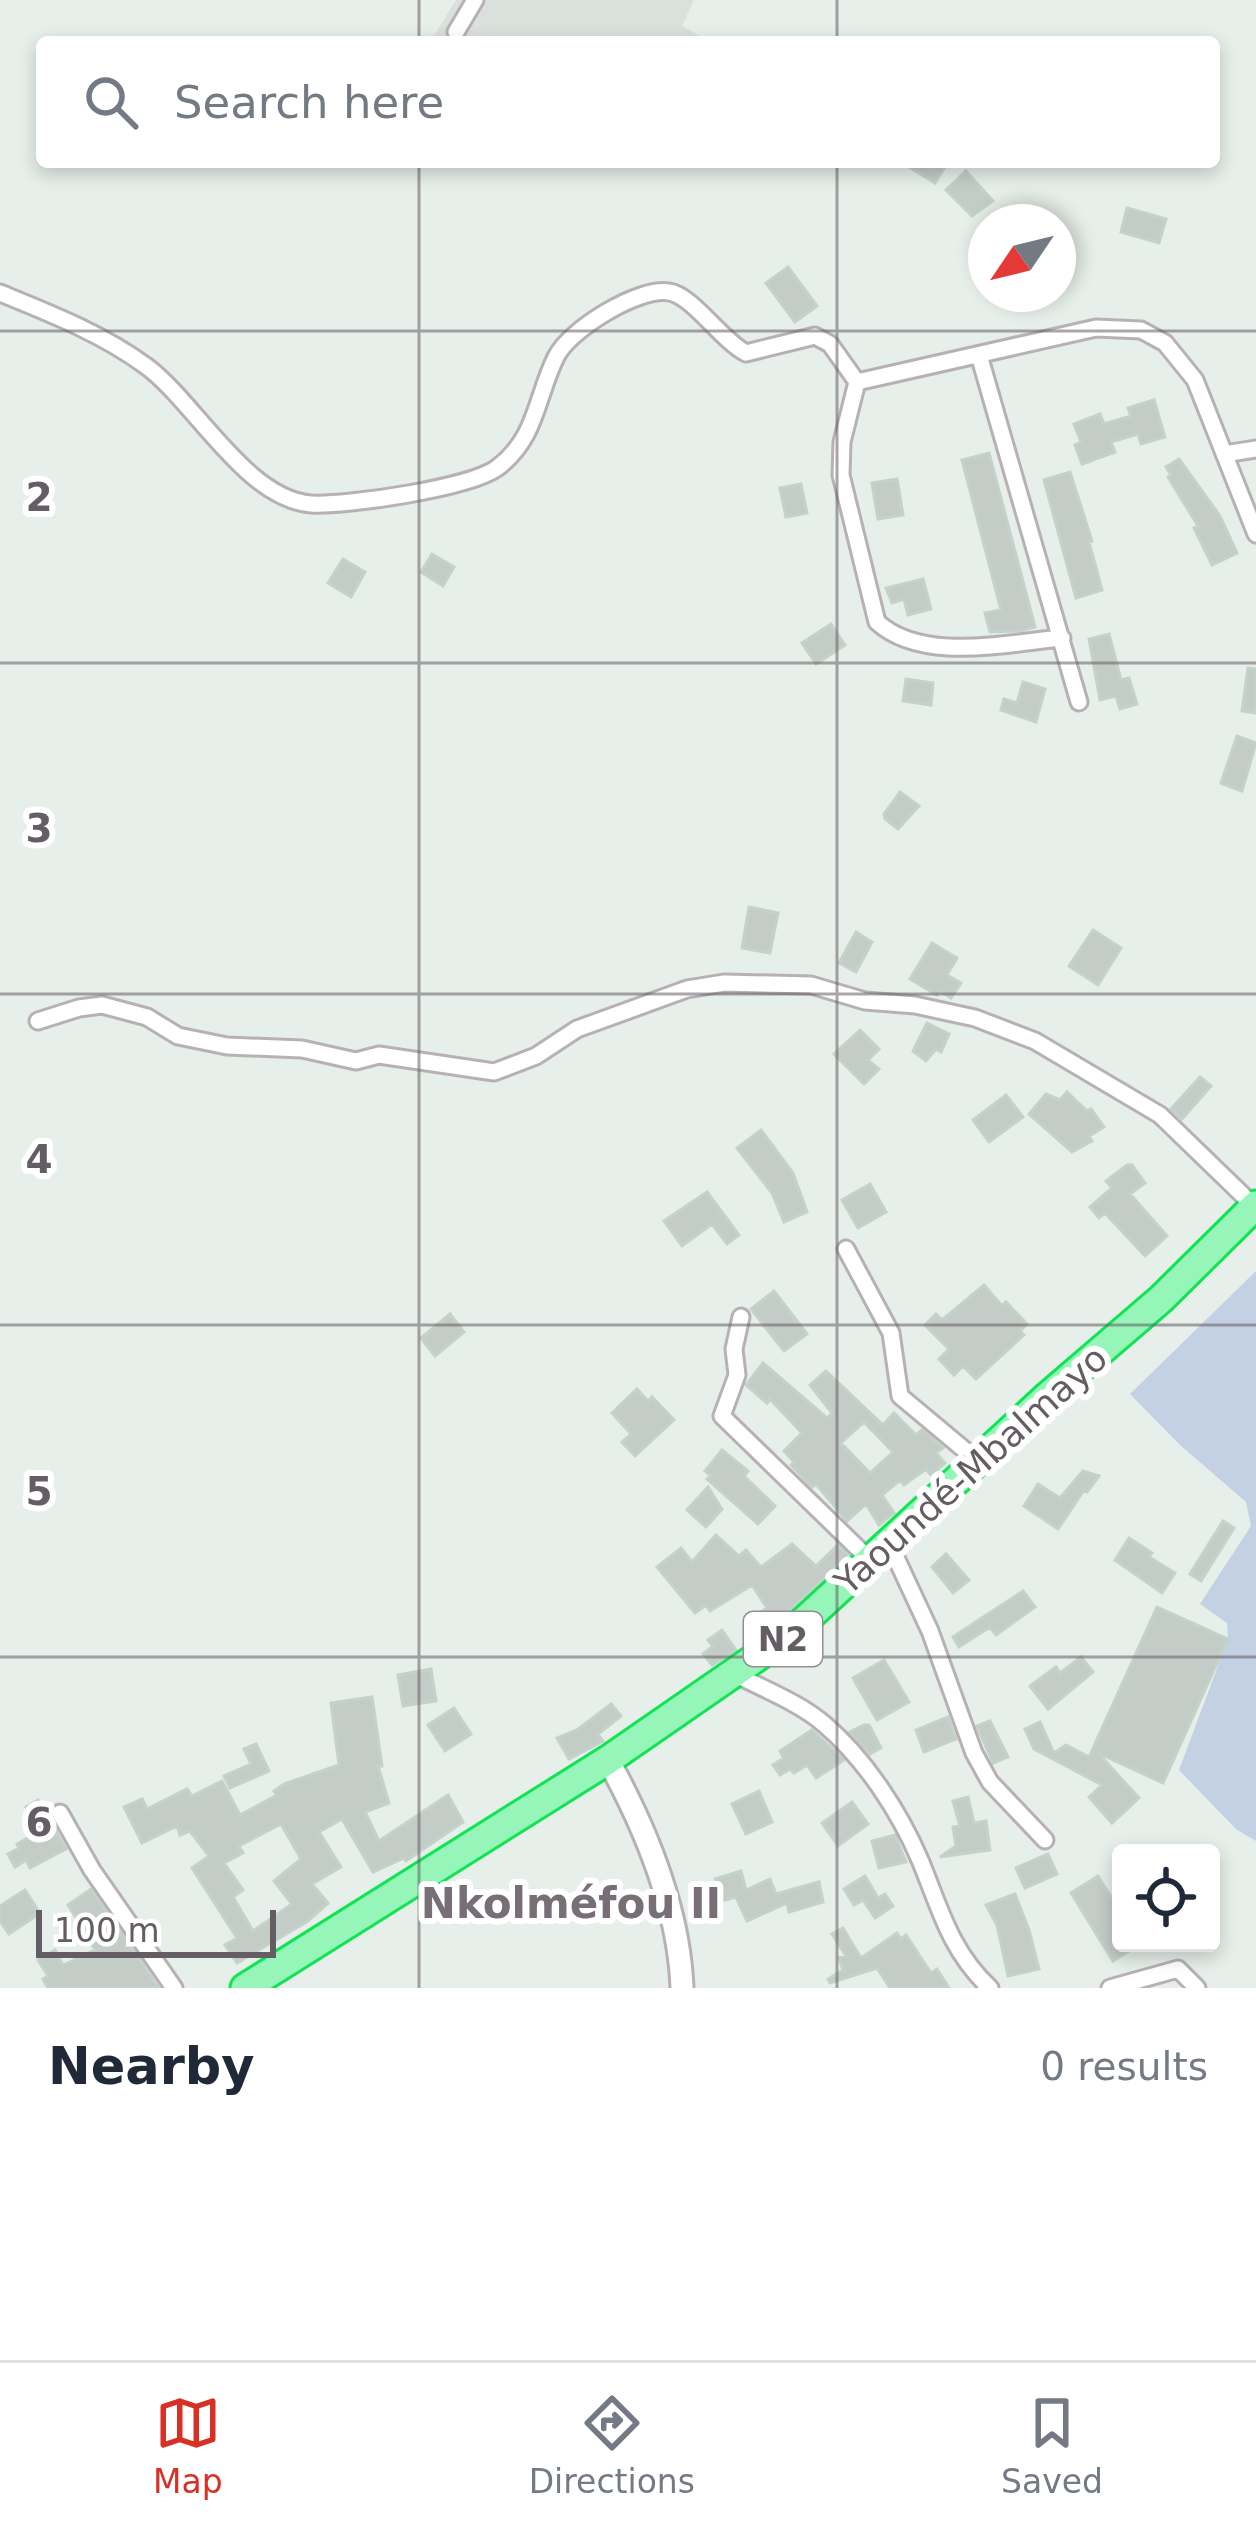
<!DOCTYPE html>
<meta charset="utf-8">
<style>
body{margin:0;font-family:"DejaVu Sans",sans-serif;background:#f2f2f3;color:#1f2937}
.controls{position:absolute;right:36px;bottom:36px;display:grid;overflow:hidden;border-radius:12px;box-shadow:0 6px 18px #0003}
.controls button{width:108px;height:108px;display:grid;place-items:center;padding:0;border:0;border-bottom:3px solid #e0e1e3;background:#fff;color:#1f2937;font:60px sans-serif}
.compass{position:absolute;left:968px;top:204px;width:108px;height:108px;border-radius:50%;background:#fff;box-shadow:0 6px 18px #0003;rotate:235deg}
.scale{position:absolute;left:36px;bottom:30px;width:240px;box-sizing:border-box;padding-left:12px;border:6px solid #655d64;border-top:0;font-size:33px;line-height:42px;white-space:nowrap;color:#655d64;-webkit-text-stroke:9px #fff;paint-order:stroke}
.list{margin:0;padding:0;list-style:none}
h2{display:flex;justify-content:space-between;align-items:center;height:156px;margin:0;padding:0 48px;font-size:51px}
h2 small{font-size:39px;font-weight:400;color:#747a83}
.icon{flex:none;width:66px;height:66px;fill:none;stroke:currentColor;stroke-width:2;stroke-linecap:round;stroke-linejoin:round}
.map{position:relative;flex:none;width:1256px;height:1988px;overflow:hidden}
.search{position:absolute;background:#fff;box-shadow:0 6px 18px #0003;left:36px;right:36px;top:36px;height:132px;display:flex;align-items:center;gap:30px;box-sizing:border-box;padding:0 42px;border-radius:12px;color:#747a83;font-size:45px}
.sheet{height:372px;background:#fff}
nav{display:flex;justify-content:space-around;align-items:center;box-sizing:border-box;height:168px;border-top:3px solid #e0e1e3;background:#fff;font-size:33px;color:#747a83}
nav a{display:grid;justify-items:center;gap:6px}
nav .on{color:#d93025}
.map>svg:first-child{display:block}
</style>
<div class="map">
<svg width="1256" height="1988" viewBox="0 0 1256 1988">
<rect width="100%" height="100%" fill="#e6efe9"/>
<path fill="#dae0dc" d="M456,0H694L682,26L711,42H430Z"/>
<path fill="#c4d0e4" d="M1256,1271V1841L1236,1829L1179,1770L1228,1639L1227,1623L1200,1604L1251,1526L1246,1502L1179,1444L1130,1394Z"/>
<path fill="#c4ccc7" stroke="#c4d3c9" stroke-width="3" fill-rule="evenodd" d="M901,162H948L935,183Z
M966,171L993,201L972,216L946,190Z
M1127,208L1166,219L1159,243L1121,232Z
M788,267L817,306L795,322L766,283Z
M1154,400L1165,437L1141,444L1138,434L1111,442L1115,452L1082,464L1075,445L1081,442L1074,424L1100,414L1104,424L1131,416L1128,408Z
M989,453L1035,627L1021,631L990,632L985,613L1001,610L962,460Z
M1179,459L1220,516L1237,553L1212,565L1194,528L1198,526L1168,477L1171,475L1166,467Z
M1070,472L1092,541L1089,542L1102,590L1076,598L1044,480Z
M897,479L903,515L878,519L872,483Z
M801,484L807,513L786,517L780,488Z
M432,554L454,567L443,586L421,572Z
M343,559L365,572L351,597L328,583Z
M923,579L931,609L908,615L904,599L892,603L886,588Z
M831,624L845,645L816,664L802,643Z
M1109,634L1121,680L1129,678L1137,704L1120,709L1116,696L1100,700L1089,639Z
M1248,668L1256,669V713L1242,711Z
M906,679L933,683L931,705L903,701Z
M1023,682L1045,689L1036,722L1001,710L1004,699L1017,703Z
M1237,736L1256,743L1242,791L1221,783Z
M900,792L919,806L898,829L885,819L884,814Z
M749,907L778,913L770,953L742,948Z
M1093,930L1121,948L1098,985L1069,966Z
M856,932L872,942L856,972L839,963Z
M932,943L957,958L947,975L961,983L951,998L940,991L937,995L910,979Z
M927,1023L949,1034L941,1052L936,1049L926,1061L913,1051Z
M860,1030L879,1049L868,1060L879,1069L864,1084L834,1054Z
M1200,1077L1211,1086L1182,1119L1171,1109Z
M1067,1092L1087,1111L1091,1109L1104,1127L1089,1136L1092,1141L1072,1152L1029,1114L1046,1094L1060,1100Z
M1006,1095L1023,1117L989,1142L973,1120Z
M761,1130L793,1173L807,1212L784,1222L772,1193L737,1148Z
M1127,1165H1132L1145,1183L1130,1194L1167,1236L1145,1256L1105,1213L1099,1218L1090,1207L1112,1188L1106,1181Z
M870,1184L886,1212L858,1228L842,1200Z
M707,1192L739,1235L727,1244L712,1224L682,1246L664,1221Z
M984,1285L1002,1306L1006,1302L1027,1324L1020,1331L1024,1335L976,1379L963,1366L954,1375L939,1359L949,1349L925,1325L936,1314L942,1320Z
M774,1291L807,1334L784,1351L751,1309Z
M450,1314L464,1332L435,1356L421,1338Z
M763,1363L827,1418L832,1413L810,1385L826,1371L883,1425L894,1413L916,1435L922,1430L943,1448L936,1453L945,1463L931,1475L926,1469L904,1485L900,1480L882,1495L894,1513L879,1525L866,1504L847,1521L816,1484L812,1487L791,1465L794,1462L784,1451L802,1433L770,1399L767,1403L746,1385ZM864,1422L893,1452L870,1473L841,1443Z
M637,1389L648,1401L652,1397L674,1420L635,1456L622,1442L631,1434L612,1413Z
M722,1450L748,1471L744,1476L775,1506L758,1524L707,1479L711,1476L705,1471Z
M1083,1471L1099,1476L1087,1492L1084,1490L1058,1529L1024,1506L1038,1484L1060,1498Z
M708,1487L722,1509L706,1527L687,1510Z
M1223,1521L1234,1528L1201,1581L1190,1574Z
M716,1535L739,1556L746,1550L761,1567L792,1544L816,1566L838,1545L848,1556L790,1610L766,1625L758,1614L767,1608L752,1585L710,1611L706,1605L695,1613L657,1567L681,1548L692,1562Z
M1129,1538L1152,1553L1149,1557L1175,1573L1162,1593L1115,1560Z
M946,1554L969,1580L953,1593L932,1567Z
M1023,1591L1035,1607L996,1635L990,1627L959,1647L953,1637Z
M1157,1607L1228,1639L1163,1783L1098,1753L1139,1798L1112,1823L1089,1797L1102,1785L1034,1749L1025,1729L1040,1722L1054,1753L1066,1745L1089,1757Z
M722,1630L736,1650L712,1665L703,1654L713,1646L708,1640Z
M1081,1657L1093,1672L1048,1709L1030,1686L1056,1667L1060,1673Z
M884,1660L909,1702L877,1720L853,1678Z
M431,1669L436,1701L403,1706L398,1675Z
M372,1697L382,1766H378L389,1803L365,1812L379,1841L448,1795L463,1822L406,1861L404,1858L373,1872L342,1819L319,1832L341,1867L312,1884L328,1903L308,1921L237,1963L225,1945L237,1938L192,1868L209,1856L190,1831L180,1835L177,1826L142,1843L124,1807L142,1799L147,1809L187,1789L192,1796L222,1781L240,1815L277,1795L274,1791L284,1784L339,1765L331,1703ZM281,1824L301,1859L274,1881L292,1904L253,1931L233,1897L243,1890L224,1863L243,1853L239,1846Z
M611,1704L621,1716L598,1734L603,1741L569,1759L557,1738L577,1730Z
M454,1708L471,1734L445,1751L428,1725Z
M948,1717L956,1739L924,1752L916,1730Z
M990,1721L1008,1757L993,1763L977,1726Z
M864,1725H869L881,1748L870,1754L850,1732Z
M812,1730L844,1760L816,1778L807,1765L794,1773L790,1769L780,1775L773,1765L784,1758L780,1751Z
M256,1744L269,1771L230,1788L224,1776L251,1764L244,1749Z
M759,1791L772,1822L746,1834L732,1804Z
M968,1797L974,1823L986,1821L990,1850L940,1857L956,1846L953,1827L960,1826L953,1801Z
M38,1800L66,1849L30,1868L26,1860L15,1867L8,1854L19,1848L17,1844L40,1831L26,1807Z
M852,1802L868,1824L838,1846L822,1823Z
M895,1835L906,1862L879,1868L872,1841Z
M1048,1854L1057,1874L1025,1888L1016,1868Z
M741,1871L746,1890L770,1879L776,1894L819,1882L823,1902L789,1912L787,1903L747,1921L736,1897L722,1901L715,1879Z
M865,1876L878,1898L885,1894L893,1906L875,1918L863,1900L854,1905L844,1889Z
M1098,1876L1121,1913V1943H1142L1113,1961L1071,1893Z
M91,1889L159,1988H48L43,1979L48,1976L38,1960L55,1950L63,1965L95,1950L68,1905Z
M25,1890L40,1913L9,1934L0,1921V1906Z
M1015,1894L1029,1930L1039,1969L1008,1976L997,1925L986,1905Z
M843,1928L861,1958L897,1933L901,1939L906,1935L931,1973L937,1969L949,1988H890L877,1968L830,1983L828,1979L843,1970L839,1958L846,1956L832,1934Z"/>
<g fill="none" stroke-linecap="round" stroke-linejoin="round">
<defs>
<path id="street" d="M456,32L475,0
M0,293C51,314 101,333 146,366C195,402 246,499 311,504C347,506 469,488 497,468C537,438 536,397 556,357C569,330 638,287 669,292C692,295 721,340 746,353L815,336L830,344L857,382L842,442L841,475L877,622C922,663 1006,643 1062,638
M979,355L1079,702
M857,382L1096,328L1141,330L1165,343L1195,380L1256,534
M1224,454L1256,449
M38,1021L79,1008L102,1005L147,1017L178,1036L227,1046L302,1049L356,1061L379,1055L494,1072L536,1056L577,1029L687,989L724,983L811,985L865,1001L915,1005L975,1018L1035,1041L1160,1115L1254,1206
M846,1249L891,1333L900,1396L979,1462
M741,1317L734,1349L737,1375L722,1416L871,1561
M890,1545L930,1631L974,1753L990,1782L1045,1840
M735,1674C763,1689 800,1703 824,1724C865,1759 899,1811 920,1860C940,1908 950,1951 990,1988
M60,1813L92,1870L174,1988
M1110,1988L1178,1969L1197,1988"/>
<path id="secondary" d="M608,1760C646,1829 679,1908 682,1988"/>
<path id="highway" d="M245,1988L608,1760L790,1634L1048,1396L1161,1299L1256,1205"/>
</defs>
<use href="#street" stroke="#b7b1b6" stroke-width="21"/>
<use href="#secondary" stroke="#b7b0b5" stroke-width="27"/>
<use href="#highway" stroke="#10e452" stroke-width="33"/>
<use href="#street" stroke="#fff" stroke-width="15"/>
<use href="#secondary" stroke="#fff" stroke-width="21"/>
<use href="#highway" stroke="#96f6b9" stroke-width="27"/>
</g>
<path fill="none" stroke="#655d64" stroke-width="3" stroke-opacity="0.55" d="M419,0V42M837,0V42M419,162V1988M837,162V1988M0,331H1256M0,663H1256M0,994H1256M0,1325H1256M0,1657H1256"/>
<g text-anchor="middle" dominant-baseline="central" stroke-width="12" stroke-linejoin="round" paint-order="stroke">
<rect fill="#fff" stroke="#938e92" stroke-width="3" x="744" y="1612" width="78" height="54" rx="9"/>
<g font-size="33" font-weight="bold" fill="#655d64">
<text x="783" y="1639">N2</text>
</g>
<g font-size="36" fill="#655d64" stroke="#fff">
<text transform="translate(971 1470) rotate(-42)">Yaoundé-Mbalmayo</text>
</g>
<g font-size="42" font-weight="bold" fill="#776e76" stroke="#fff">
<text x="571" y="1903">Nkolméfou II</text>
</g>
</g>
<g font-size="39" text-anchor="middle" font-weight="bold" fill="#655d64" stroke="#fff" stroke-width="12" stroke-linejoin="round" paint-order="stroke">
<text x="39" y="511">2</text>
<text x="39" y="842">3</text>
<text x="39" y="1173">4</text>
<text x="39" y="1505">5</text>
<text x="39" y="1836">6</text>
</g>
</svg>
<div class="controls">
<button><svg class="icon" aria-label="locate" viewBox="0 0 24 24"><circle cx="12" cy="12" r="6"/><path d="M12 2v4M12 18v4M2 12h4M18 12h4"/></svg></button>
</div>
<svg class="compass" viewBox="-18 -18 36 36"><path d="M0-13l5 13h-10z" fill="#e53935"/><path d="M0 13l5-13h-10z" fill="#747a83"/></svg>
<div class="scale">100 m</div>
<div class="search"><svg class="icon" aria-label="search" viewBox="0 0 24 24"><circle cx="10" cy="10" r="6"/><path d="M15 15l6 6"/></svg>Search here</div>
</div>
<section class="sheet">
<h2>Nearby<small>0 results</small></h2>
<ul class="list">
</ul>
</section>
<nav>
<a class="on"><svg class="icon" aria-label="map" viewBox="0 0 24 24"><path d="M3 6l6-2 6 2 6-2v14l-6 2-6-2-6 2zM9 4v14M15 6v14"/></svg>Map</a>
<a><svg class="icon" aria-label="directions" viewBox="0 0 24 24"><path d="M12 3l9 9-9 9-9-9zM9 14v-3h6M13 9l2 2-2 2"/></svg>Directions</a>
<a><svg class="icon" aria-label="saved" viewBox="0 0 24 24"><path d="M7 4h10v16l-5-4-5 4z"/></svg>Saved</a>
</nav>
